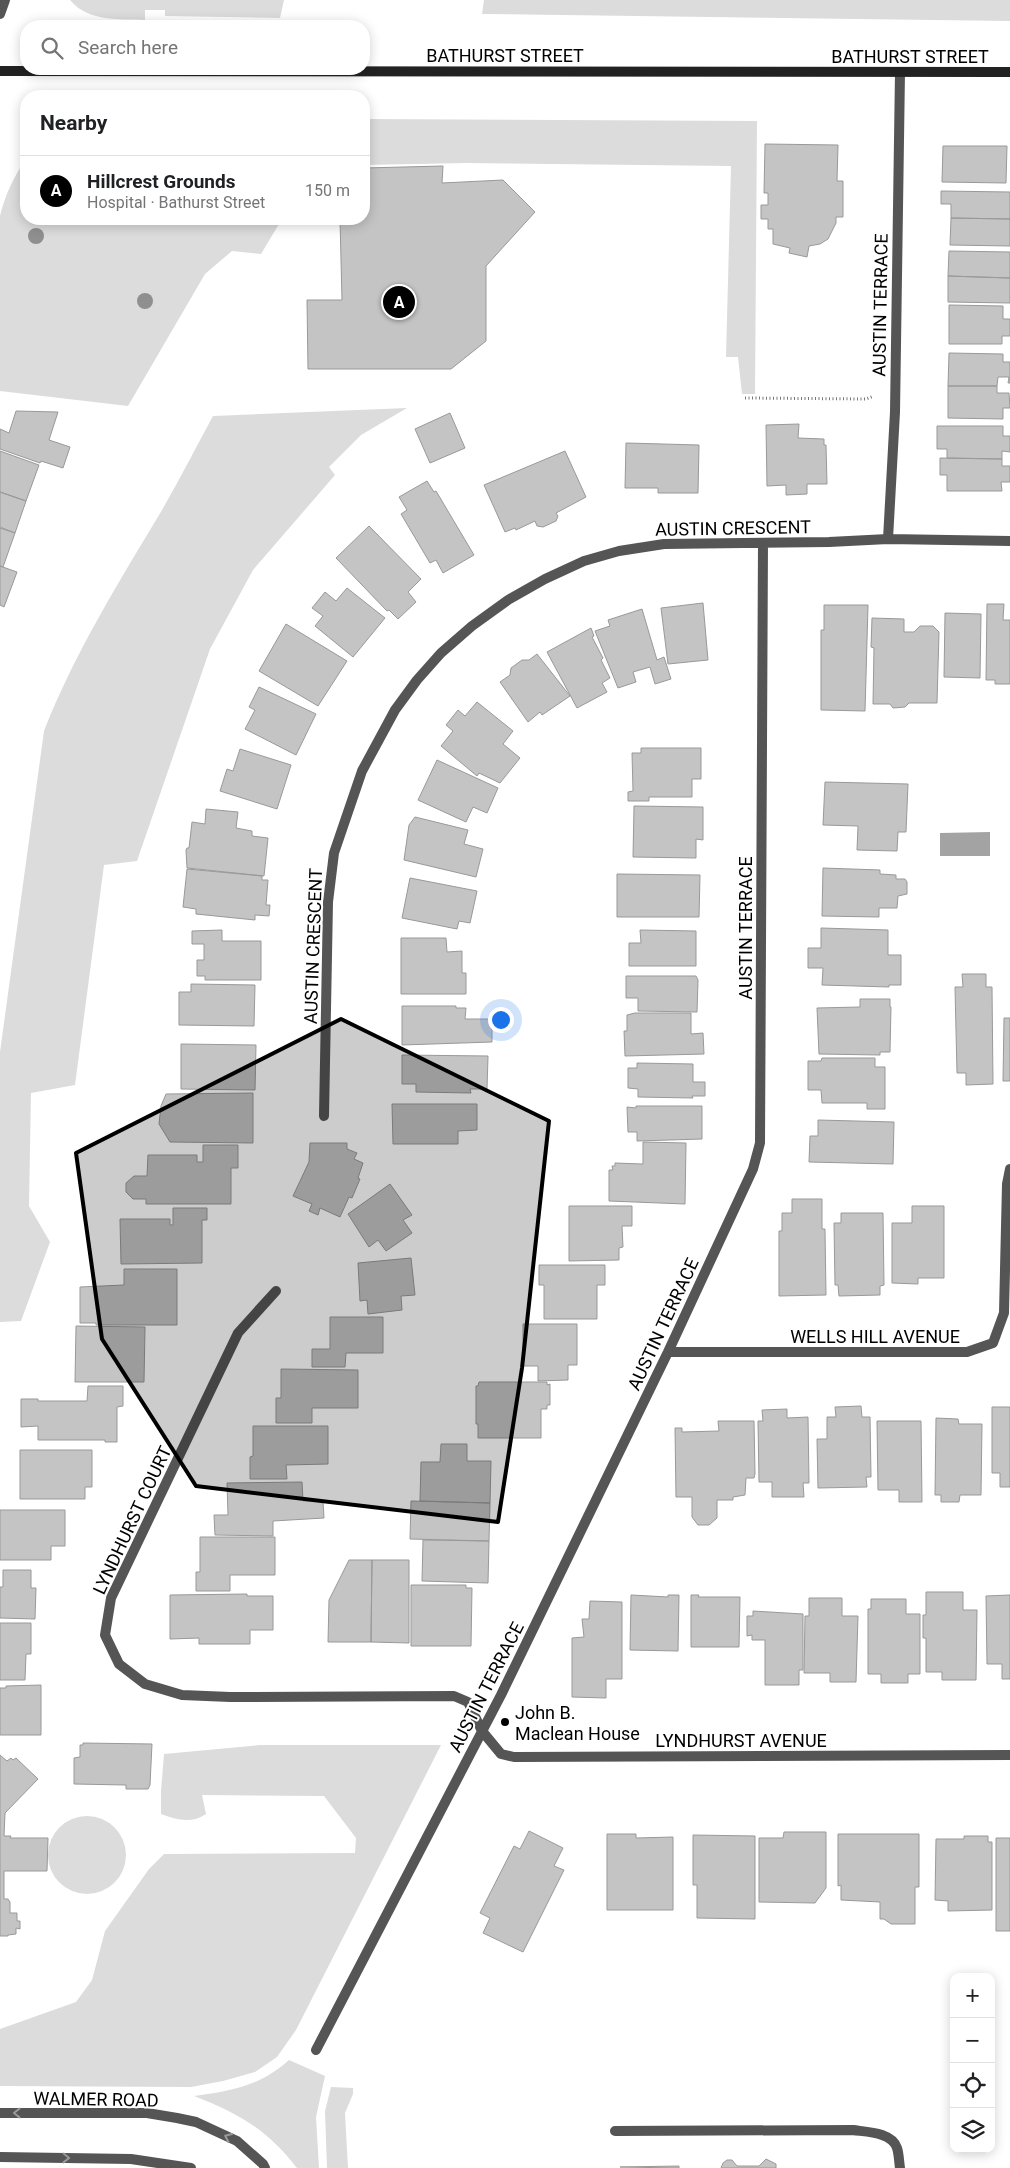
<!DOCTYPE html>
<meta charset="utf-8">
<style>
body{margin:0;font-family:Roboto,sans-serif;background:#f6f6f6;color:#202124}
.controls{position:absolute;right:15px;bottom:15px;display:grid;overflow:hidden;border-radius:10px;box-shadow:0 2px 12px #0003}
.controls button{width:45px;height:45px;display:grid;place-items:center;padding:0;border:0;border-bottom:1px solid #e0e0e0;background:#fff;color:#202124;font:25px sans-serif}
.you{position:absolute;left:500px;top:1019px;width:18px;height:18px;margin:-12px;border:4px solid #fff;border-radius:50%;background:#1a73e8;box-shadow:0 0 0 8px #1a73e833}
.badge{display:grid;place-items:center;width:32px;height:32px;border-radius:50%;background:#000;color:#fff;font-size:16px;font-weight:700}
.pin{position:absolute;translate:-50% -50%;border:2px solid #fff;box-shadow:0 1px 5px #0006}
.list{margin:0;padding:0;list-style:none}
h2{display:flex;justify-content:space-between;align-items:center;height:65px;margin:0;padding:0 20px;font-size:21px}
h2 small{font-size:16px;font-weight:400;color:#757577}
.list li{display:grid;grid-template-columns:32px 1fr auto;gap:15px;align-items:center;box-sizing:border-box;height:70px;padding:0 20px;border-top:1px solid #e0e0e0}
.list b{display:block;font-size:19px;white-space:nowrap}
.list p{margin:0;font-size:16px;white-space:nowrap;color:#757577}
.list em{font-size:16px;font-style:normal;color:#757577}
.icon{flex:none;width:28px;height:28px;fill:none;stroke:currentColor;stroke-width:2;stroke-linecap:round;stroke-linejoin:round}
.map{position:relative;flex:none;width:1010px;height:2168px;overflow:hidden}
.search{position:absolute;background:#fff;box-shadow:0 2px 12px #0003;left:20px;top:20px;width:350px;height:55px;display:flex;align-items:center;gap:12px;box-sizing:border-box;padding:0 18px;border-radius:20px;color:#757577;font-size:19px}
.panel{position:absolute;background:#fff;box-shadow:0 2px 12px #0003;left:20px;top:90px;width:350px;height:135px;border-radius:20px}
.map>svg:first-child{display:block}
</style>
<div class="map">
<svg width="1010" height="2168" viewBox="0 0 1010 2168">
<rect width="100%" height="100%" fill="#fff"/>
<path fill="#dcdcdc" d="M70,0H284L280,18L165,16V10H145V20C120,19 88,22 70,0Z
M484,0H1010V21L482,14Z
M364,119L757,121L755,394H742L738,357H726L731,166L467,163L364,165Z
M26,159V219H282L261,254L232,251L205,274L128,406L0,391V216C5,195 14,176 26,159Z
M407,408L361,435L329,467L335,475L253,570L210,649L137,861L104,865L75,1085L31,1093L29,1206L50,1242L21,1321L0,1322V1052L44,731C75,652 119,582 162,510C180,479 196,447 213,416Z
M260,1745H441L296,2030L277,2057L255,2072L223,2081L191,2087L0,2086V2029L76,2002L92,1980L105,1931L149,1869L164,1854L355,1853L356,1838L324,1796L202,1795L206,1814C192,1824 176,1820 161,1814V1791L164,1754Z
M48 1855a39 39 0 1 1 78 0a39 39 0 1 1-78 0Z
M289,2060L325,2076L316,2117L319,2168H297C266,2129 240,2114 194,2096C232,2091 260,2086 289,2060Z
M331,2087L353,2088V2094L345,2113L348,2168H327L325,2111Z"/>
<path fill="#a3a3a3" d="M990,832V856H940V833Z"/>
<path fill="#c4c4c4" stroke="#999" d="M765,144L838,145L837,181H843V217H836V223L828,239L820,244L809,246L807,257L789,253L790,248L773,244V229H768V219H761V205H768V193H764Z
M943,146H1007L1006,183L942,182Z
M443,166L442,183L503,180L535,212L486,266V341L451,369H308L307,300H342L340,219H364V168Z
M941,191L1010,192V219L951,218V204H941Z
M951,218L1010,219V246L950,245Z
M949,251L1010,252V278L948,276Z
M948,276L1010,278V303L948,302Z
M949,305L1003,306V319H1010V336H1002V344H949Z
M949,353L1003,354V362H1010V383H1008L1009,377H998L997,386H948Z
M948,386H997V393H1009L1010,408H1003V419L948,418Z
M16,411L58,412L49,440L70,447L63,468L41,461L40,463L0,449V429L9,433Z
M450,413L465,448L430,463L415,429Z
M799,424L798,438L824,439V445H826L827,484H807V494L786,495V485L767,486L766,425Z
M937,426H1003V436H1010V452L1002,451V459L947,458V449H937Z
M626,443L699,445L698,493H658V488H625Z
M0,451L39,465L26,501L0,492Z
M565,451L586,497L556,513L558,516L556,521L543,527L537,526L535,521L516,530L515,528L505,532L484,485Z
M940,458L1002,459V466H1010V482H1001L1002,491H947V475H940Z
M427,481L434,492L436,491L474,555L443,573L436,560L430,563L401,514L407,510L399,497Z
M0,492L26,501L15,533L0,527Z
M369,526L421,579L408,592L416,602L398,619L389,610L387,611L336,558Z
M0,528L15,533L3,567L0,566Z
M0,566L17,572L4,607L0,605Z
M347,588L385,618L353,657L315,626L323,616L312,608L325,592L336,601Z
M703,603L708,660L668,664L661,608Z
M987,604H1004L1003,620H1010V684H995V680H986Z
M824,605H868L865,711L821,710V630H824Z
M642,609L657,660L664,657L671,679L655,684L650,667L633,672L636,682L618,688L595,631L610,626L608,620Z
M945,613L981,614L980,678L944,677Z
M872,618L904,619V632H914L920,626H933L939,632L937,703H909L905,707L893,708L890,704H873L874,648L871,647Z
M286,624L347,661L318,706L259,671Z
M591,628L594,636L592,637L603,658L601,660L610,678L602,683L607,692L577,708L547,652Z
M537,654L570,696L542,715L540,712L528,722L500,682L510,675L511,668L522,660H529Z
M259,687L316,714L296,755L245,729L255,710L249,707Z
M477,702L513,731L503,744L520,758L500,783L479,773L477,776L441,746L453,731L446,725L458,710L465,716Z
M641,748H701V779H692V797H649V801H628V792L633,791L632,753H641Z
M240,749L291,765L277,809L220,791L227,769L233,771Z
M437,760L498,788L487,813L473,807L466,822L418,800Z
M825,782L908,784L906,832H898L897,851L857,850L858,826L823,825Z
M634,806L703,807V840L696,839V858L633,857Z
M206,809L238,812L236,828L252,831V836L268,838L264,876L187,868L186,850L187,848H189L192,822L205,824Z
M415,817L468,830L464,844L483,849L476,877L404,860L409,825Z
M823,868L880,870V874L896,875V879H905L907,882V894L898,896L897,908H879V917L822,916Z
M187,869L262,876V880H268L266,905H270L269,916L255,915V920L196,914V909L183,907Z
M617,874L700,875L699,917H617Z
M410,878L477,891L470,923L459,921L457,929L402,918Z
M821,928L888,930V955H901V985H889V987L822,985L823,968H808V948H821Z
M222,930V941H261V980H205V976H197V960H204V944H192V931Z
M640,930L696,931V966H629V943H641Z
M401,938H446L447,952L462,951V973H466V994H401Z
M962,974H986V987H992L993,1084L966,1085V1073H957L955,987H963Z
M626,976H696L698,980L697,1012L638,1011V998H626Z
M191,984L255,985L254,1026L179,1025V992H191Z
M860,999H890V1007H891L890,1052H880V1055L819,1054L817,1008L860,1007Z
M402,1006H456V1008H466L465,1019H492V1042L402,1045Z
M635,1013H691V1034L703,1033L704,1054L625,1056L624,1031H627V1015Z
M1004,1018H1010V1081H1003Z
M181,1044L256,1045L255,1090L181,1089Z
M402,1055L488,1056L487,1089H470L471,1093L416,1092V1084H402Z
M822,1058H875V1067H885V1109H867V1103H822L821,1090H808V1061H821Z
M637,1063L693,1064V1082H705V1096H692L693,1098L638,1097V1089L628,1088V1068H637Z
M253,1093V1143L170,1142L159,1124L161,1106L166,1094Z
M392,1104H477V1130L458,1131V1144H393Z
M636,1106H702V1139L637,1141V1132H628L627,1107L636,1108Z
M818,1120L894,1122L893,1164L809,1162L810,1136H818Z
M643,1142L686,1143L685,1204L609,1201V1170H613L612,1166H615V1163L643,1164Z
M310,1143H347V1149L357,1153L354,1159L363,1163L358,1178L360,1179L352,1198L349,1197L340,1217L320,1208L318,1215L309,1211L312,1204L293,1196L309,1162Z
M203,1145H238V1168H231V1204H146V1199H133L126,1192V1183L134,1176H147L148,1155H197V1162H203Z
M390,1184L412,1215L403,1220L412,1233L386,1251L378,1240L369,1247L348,1214Z
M792,1199H822V1229H825L826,1295L779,1296V1231H782V1213H792Z
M569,1206H632V1226H622L623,1247L619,1248V1260L569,1261Z
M912,1206H944V1278H918V1284L892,1283V1223H912Z
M173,1208H207V1220H202V1263L121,1264L120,1219H170V1225H173Z
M841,1213H883L884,1285L880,1286V1295L839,1296L838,1285H835L834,1223H841Z
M411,1258L415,1295L401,1296L402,1310L368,1314L367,1300L360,1301L358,1263Z
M539,1265H605V1285H597V1319H544V1285H539Z
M124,1269H177V1325H96V1323H80V1287L124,1285Z
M330,1317H383V1353H346L345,1367H312V1349H330Z
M523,1324H577V1365H568V1380L538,1381V1366H523Z
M76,1326L145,1327L144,1382H75Z
M281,1369L358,1370V1408H312V1423H276V1398H281Z
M479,1382H547V1385L550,1384V1405H547V1409H541V1438H478V1424H476V1386H478Z
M88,1386H123V1406L117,1407V1442H105V1440H38V1426L21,1427V1399H38V1401H87Z
M861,1406L862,1417H870L871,1477H866L867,1487L818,1488L817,1439H827V1417H836L835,1407Z
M992,1407H1010V1487H1000V1473H992Z
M787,1409V1418L808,1417L809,1483H803L804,1497H772V1482H759L758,1421H763L762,1410Z
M936,1418L958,1419L959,1424H982L981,1495H960L959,1502H941V1495H935Z
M718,1421H754L755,1474L754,1478H746L745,1495L733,1497V1500H717V1518L709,1525H698L692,1517V1497H676L675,1428H682V1432L719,1431Z
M877,1421H921L922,1502H899V1490H878Z
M253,1426H328V1464L286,1465L287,1479H250V1457L253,1456Z
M441,1444H467V1461H491L490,1503L420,1501L421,1462H440Z
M20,1450H92V1487H85V1499H20Z
M302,1482L303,1501H323L324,1518L273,1521V1536L215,1535L214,1515H228L227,1483Z
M411,1501L490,1503L489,1541L410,1539Z
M0,1510H65V1546H51V1560H0Z
M200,1537H275V1575H230V1591H196V1572H200Z
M423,1540L489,1541L488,1583L422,1581Z
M349,1560H372L371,1642H328L329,1600Z
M372,1560H409V1643L371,1642Z
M3,1570H31V1588H36L35,1619L0,1618V1587H3Z
M411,1585H466V1588H472L471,1646H411Z
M926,1592H963V1610H977L976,1680H942V1672H926V1638H923V1615H926Z
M247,1594V1596H273V1630H250V1644H199V1638L170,1639V1595Z
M631,1595L668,1597V1595H679L678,1651L630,1650Z
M691,1595H699L698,1597H740L739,1647H691Z
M1010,1595V1679H1002V1664H987L986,1596Z
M809,1598H842V1616H858L856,1682H830V1673H804L805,1616H809Z
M871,1599H906V1614H920V1674H908V1683H881V1674H868V1609H871Z
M590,1601L622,1602V1679H606V1698L572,1697V1638L584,1637L582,1619H589Z
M753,1611L803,1614V1670H799V1685H765V1640H752V1635L747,1636V1616H753Z
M0,1623H31V1654H26L25,1680H0Z
M41,1685V1735H0V1688H6V1686Z
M83,1743L152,1744L150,1785L148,1789H126V1785L74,1784V1758L80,1757V1745H83Z
M0,1755L7,1761L11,1758L13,1760L16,1758L38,1779L5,1813L4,1836H11L10,1838H48L47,1871H4V1899H8L10,1902V1913H17V1921H20V1929L16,1928V1934L8,1935V1936H0Z
M529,1831L563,1848L554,1866L564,1870L523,1952L483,1933L490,1918L480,1913L514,1846L520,1849Z
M784,1832H826V1888L815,1903L759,1902V1838H783Z
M607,1834H636V1838L673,1837V1910H607Z
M838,1834H919V1887H915V1924H891L884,1919H880V1902L841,1900V1885L838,1886Z
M693,1835L755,1836V1919L697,1918V1885H693Z
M964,1836H988V1842H992V1910L948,1911V1901L935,1900L936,1839H964Z
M996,1838H1010V1931H996Z
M766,2159L776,2164V2168H721L723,2163L727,2160H732L737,2166H759Z
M679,2166V2168L620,2167Z"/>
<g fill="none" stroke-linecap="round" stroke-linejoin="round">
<path stroke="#777" stroke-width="3" stroke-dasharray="1 2.5" stroke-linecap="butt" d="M745,398L866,399L874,396"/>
<path stroke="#555" stroke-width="10" d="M615,2131L853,2130C866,2132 892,2132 897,2148C899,2154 899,2162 900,2168"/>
<path stroke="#555" stroke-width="10" d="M888,539L895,412L900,72
M324,1116L328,902L334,853L362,771L395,710L417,680L441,653L472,626L508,600L545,579L584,561L619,551L664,544L829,542L888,539L1010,541
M276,1291L238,1333L111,1598L105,1635L119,1664L145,1684L182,1695L230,1697L454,1696L468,1702L482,1731L501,1754L514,1757L1010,1755
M668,1352H967L993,1343L1004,1313L1007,1184L1010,1169
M316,2050L501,1695L668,1352L753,1169L760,1143L763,543"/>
<path stroke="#555" stroke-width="10" d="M0,14L5,0
M0,2113H147L177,2118L196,2122L237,2141L263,2164L265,2168
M0,2157L131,2159L191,2168"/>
<path stroke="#222" stroke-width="10" d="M0,71L1010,72"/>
</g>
<g fill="#8f8f8f">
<circle cx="36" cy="236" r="8"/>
<circle cx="145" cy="301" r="8"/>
</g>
<defs><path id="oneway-chevron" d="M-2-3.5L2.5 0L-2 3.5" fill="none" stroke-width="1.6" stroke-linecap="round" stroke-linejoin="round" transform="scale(1.25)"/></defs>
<g stroke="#999">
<use href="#oneway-chevron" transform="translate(17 2113) rotate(180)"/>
<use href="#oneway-chevron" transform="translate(228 2137) rotate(-155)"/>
<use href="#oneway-chevron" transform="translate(66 2158) rotate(1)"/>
</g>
<path fill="#000" fill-opacity="0.2" stroke="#000" stroke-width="4" stroke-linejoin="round" d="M341,1019L549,1121L522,1368L498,1522L196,1486L102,1339L76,1153Z"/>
<circle fill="#000" stroke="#fff" stroke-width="2" cx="505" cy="1722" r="5"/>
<g text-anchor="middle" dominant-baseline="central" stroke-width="4" stroke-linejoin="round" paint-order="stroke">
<g font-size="18" fill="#000" stroke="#fff">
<text x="505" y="55">BATHURST STREET</text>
<text x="910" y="56">BATHURST STREET</text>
<text transform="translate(880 305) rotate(-89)">AUSTIN TERRACE</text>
<text transform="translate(733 528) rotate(-1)">AUSTIN CRESCENT</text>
<text transform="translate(745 928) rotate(-90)">AUSTIN TERRACE</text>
<text transform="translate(313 946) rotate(-88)">AUSTIN CRESCENT</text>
<text transform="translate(663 1324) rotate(-65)">AUSTIN TERRACE</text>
<text x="875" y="1336">WELLS HILL AVENUE</text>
<text transform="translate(132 1520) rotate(-65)">LYNDHURST COURT</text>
<text transform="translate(486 1687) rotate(-63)">AUSTIN TERRACE</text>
<text x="741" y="1740">LYNDHURST AVENUE</text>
<text transform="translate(96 2099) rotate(1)">WALMER ROAD</text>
</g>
<g font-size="18" fill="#000" stroke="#fff" text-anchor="start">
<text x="515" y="1712">John B.<tspan x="515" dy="21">Maclean House</tspan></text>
</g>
</g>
</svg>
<div class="controls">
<button>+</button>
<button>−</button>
<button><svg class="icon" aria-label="locate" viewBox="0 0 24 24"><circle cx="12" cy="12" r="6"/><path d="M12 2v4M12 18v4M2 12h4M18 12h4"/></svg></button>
<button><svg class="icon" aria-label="layers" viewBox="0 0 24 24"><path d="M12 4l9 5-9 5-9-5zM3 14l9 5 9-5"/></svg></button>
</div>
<div class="you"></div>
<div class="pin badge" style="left:399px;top:302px">A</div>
<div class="search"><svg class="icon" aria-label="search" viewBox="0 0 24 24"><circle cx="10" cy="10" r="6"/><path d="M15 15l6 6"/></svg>Search here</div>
<section class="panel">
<h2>Nearby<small></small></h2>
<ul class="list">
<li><span class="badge">A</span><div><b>Hillcrest Grounds</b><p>Hospital · Bathurst Street</p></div><em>150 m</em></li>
</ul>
</section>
</div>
